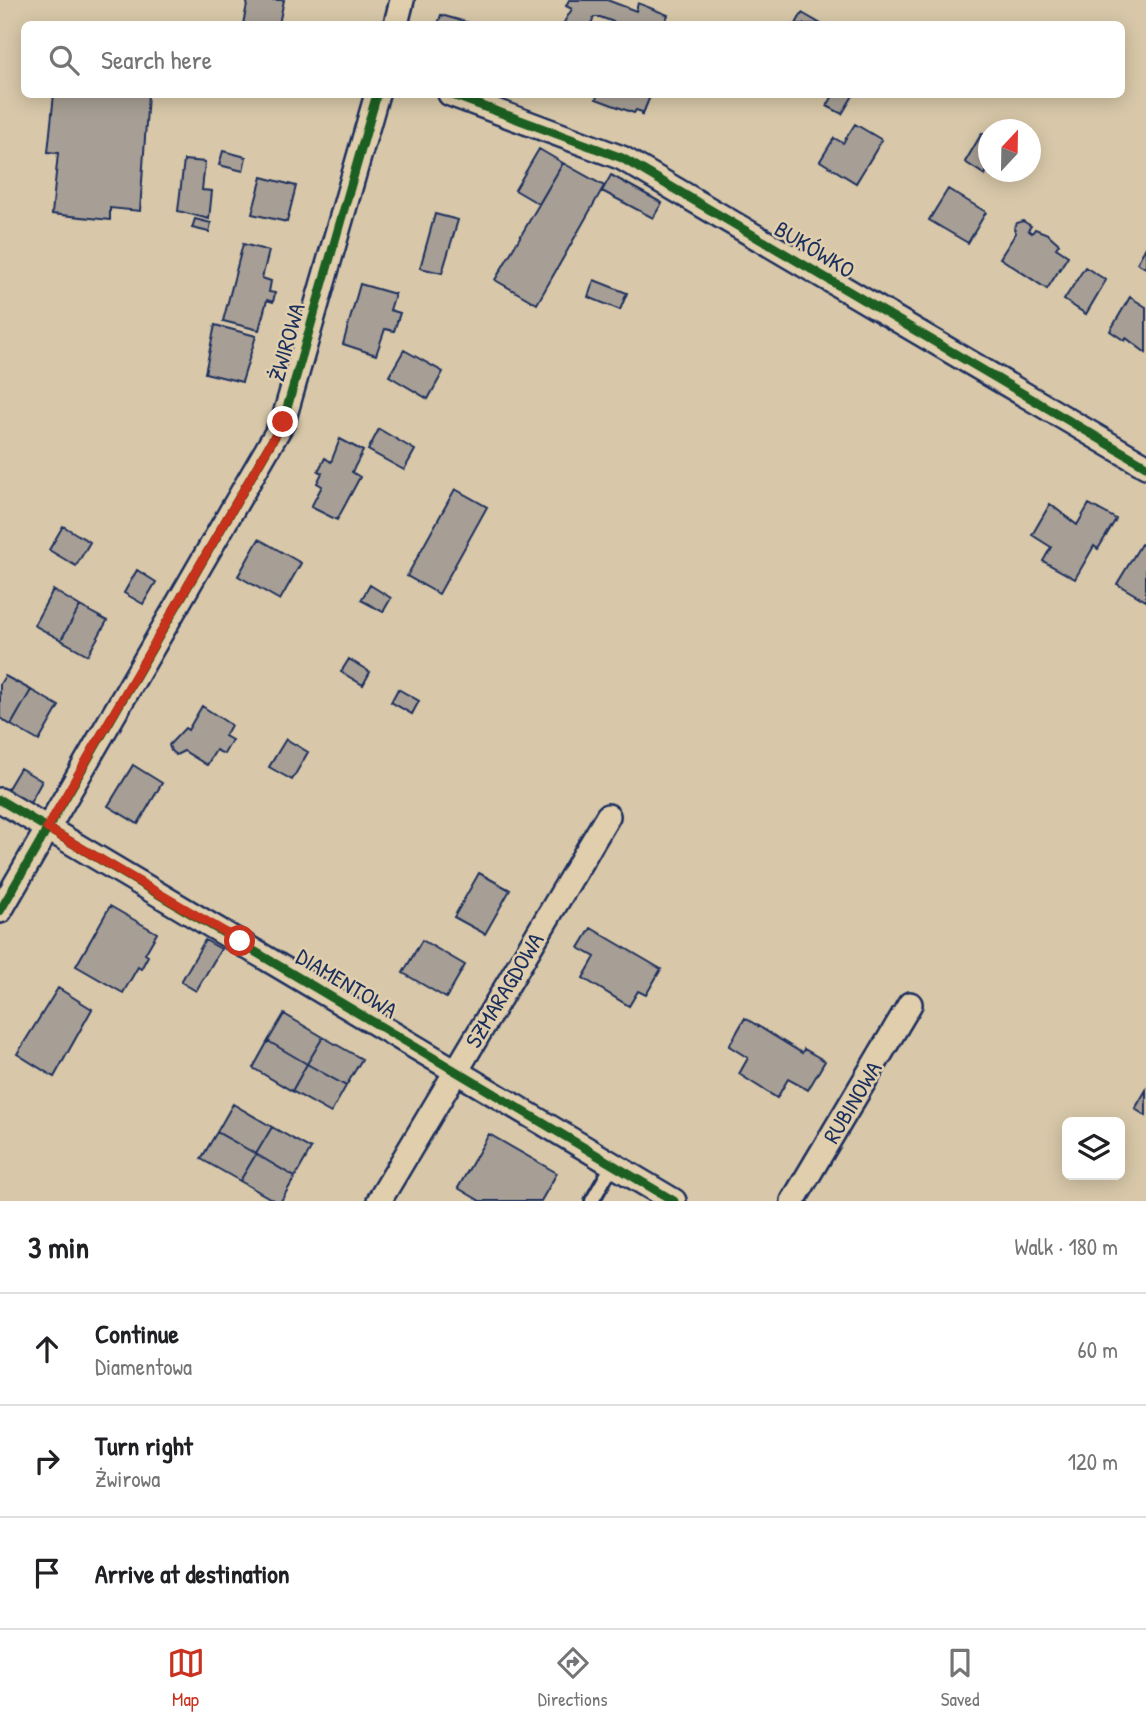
<!DOCTYPE html>
<meta charset="utf-8">
<style>
body{margin:0;font-family:"Patrick Hand",sans-serif;background:#f6f6f6;color:#202124}
.controls{position:absolute;right:21px;bottom:21px;display:grid;overflow:hidden;border-radius:10px;box-shadow:0 4px 18px #0003}
.controls button{width:63px;height:63px;display:grid;place-items:center;padding:0;border:0;border-bottom:2px solid #e0e0e0;background:#fff;color:#202124;font:35px sans-serif}
.compass{position:absolute;left:978px;top:119px;width:63px;height:63px;border-radius:50%;background:#fff;box-shadow:0 4px 18px #0003;rotate:22deg}
.stop{position:absolute;width:21px;height:21px;margin:-16px;border:5px solid #c8321e;border-radius:50%;background:#fff}
.stop.end{background:#c8321e;border-color:#fff;box-shadow:0 2px 7px #0008}
.list{margin:0;padding:0;list-style:none}
h2{display:flex;justify-content:space-between;align-items:center;height:91px;margin:0;padding:0 28px;font-size:30px}
h2 small{font-size:23px;font-weight:400;color:#757577}
.list li{display:grid;grid-template-columns:46px 1fr auto;gap:21px;align-items:center;box-sizing:border-box;height:112px;padding:0 28px;border-top:2px solid #e0e0e0}
.list b{display:block;font-size:26px;white-space:nowrap}
.list p{margin:0;font-size:23px;white-space:nowrap;color:#757577}
.list em{font-size:23px;font-style:normal;color:#757577}
.icon{flex:none;width:38px;height:38px;fill:none;stroke:currentColor;stroke-width:2;stroke-linecap:round;stroke-linejoin:round}
.map{position:relative;flex:none;width:1146px;height:1201px;overflow:hidden}
.search{position:absolute;background:#fff;box-shadow:0 4px 18px #0003;left:21px;right:21px;top:21px;height:77px;display:flex;align-items:center;gap:18px;box-sizing:border-box;padding:0 24px;border-radius:10px;color:#757577;font-size:26px}
.sheet{height:427px;background:#fff}
nav{display:flex;justify-content:space-around;align-items:center;box-sizing:border-box;height:98px;border-top:2px solid #e0e0e0;background:#fff;font-size:19px;color:#757577}
nav a{display:grid;justify-items:center;gap:4px}
nav .on{color:#c8321e}
.map>svg:first-child{display:block}
</style>
<div class="map">
<svg width="1146" height="1201" viewBox="0 0 1146 1201">
<rect width="100%" height="100%" fill="#d8c8a9"/>
<filter id="ink" filterUnits="userSpaceOnUse"><feTurbulence type="fractalNoise" baseFrequency=".0143" numOctaves="2"/><feDisplacementMap in="SourceGraphic" scale="14" xChannelSelector="R" yChannelSelector="G"/><feConvolveMatrix kernelMatrix="1 2 1 2 8 2 1 2 1" color-interpolation-filters="sRGB"/></filter>
<g filter="url(#ink)">
<path fill="#a79f95" stroke="#1b2f5e" stroke-width="2" d="M248,0H284L279,24H243Z
M569,0H607L636,11L638,3L668,15L664,24H619L600,17H594L591,24H563L572,9L566,6Z
M802,13L821,24H796Z
M441,15L473,24H438Z
M54,94H148L140,211L110,208V220L52,214L58,153L48,152Z
M598,94H651L642,116V112L636,110L634,113L596,99Z
M834,94H854L842,114L827,106Z
M855,124L882,140L856,183L820,161L834,138L843,143Z
M982,133L988,137V168L985,175L965,162Z
M539,149L563,163L539,204L515,190Z
M223,151L246,157L243,171L219,165Z
M184,160L205,162L202,190L212,191L209,219L178,211Z
M563,163L604,186L537,304L495,280Z
M611,175L662,203L653,218L602,191Z
M262,177L296,186L287,222L252,214Z
M948,189L986,212L968,243L929,220Z
M435,214L458,220L442,273L420,268Z
M195,219L211,223L209,232L192,228Z
M1023,221L1031,226L1028,230L1032,233L1035,229L1048,234L1059,244L1056,248L1068,256L1047,289L1000,258L1016,233L1014,228L1017,223Z
M243,244L269,251L262,278L271,281L269,292L275,293L273,302L267,300L259,330L223,321Z
M1146,247V268L1137,263Z
M1085,267L1106,280L1086,314L1064,300Z
M594,280L627,293L620,310L588,297Z
M360,284L395,294L390,310L400,313L394,331L385,329L376,355L343,344Z
M1130,297L1146,307V353L1126,338L1125,341L1110,331Z
M215,325L256,336L242,382L205,373Z
M404,350L443,372L428,399L389,376Z
M379,429L415,450L404,470L368,450Z
M340,439L363,451L352,472L360,477L337,520L311,507L322,486L317,483L322,473L318,471L325,458L331,462Z
M455,489L487,507L439,594L407,576Z
M1050,504L1077,525L1089,504L1116,519L1098,549L1094,546L1075,579L1043,561L1051,547L1032,535Z
M63,526L90,542L76,566L49,550Z
M259,539L301,563L280,600L238,576Z
M1141,544L1146,547V601L1117,584Z
M137,570L156,582L143,604L124,593Z
M370,585L391,598L383,612L361,600Z
M53,590L80,606L61,640L34,625Z
M80,606L107,621L88,655L61,640Z
M349,659L370,672L363,685L341,672Z
M5,676L31,690L11,725L0,718V684Z
M398,689L419,701L412,714L391,702Z
M31,690L59,706L39,741L11,725Z
M202,706L231,725L225,736L232,740L224,754L216,750L207,765L184,751L176,755L171,751L169,745L185,728L188,730Z
M286,739L308,752L292,780L269,767Z
M133,765L162,783L138,824L108,806Z
M20,768L42,781L30,803L7,790Z
M479,873L510,890L485,934L454,917Z
M110,906L157,933L145,954L148,956L141,969L138,967L123,993L76,966Z
M591,928L661,969L646,995L638,991L629,1006L583,978L595,957L579,948Z
M205,940L221,949L196,991L181,982Z
M422,940L465,965L446,998L403,973Z
M58,988L92,1009L54,1077L17,1054Z
M284,1014L323,1037L307,1064L268,1041Z
M745,1018L802,1053L804,1049L825,1061L808,1090L788,1079L777,1098L739,1074L748,1058L729,1046Z
M323,1037L362,1059L346,1086L307,1064Z
M268,1041L307,1064L292,1091L253,1068Z
M307,1064L346,1086L331,1113L292,1091Z
M1146,1090V1116L1135,1109Z
M233,1104L272,1127L256,1154L217,1132Z
M272,1127L311,1149L295,1177L256,1154Z
M217,1132L256,1154L240,1181L201,1159Z
M489,1134L557,1173L541,1201H480L458,1188Z
M256,1154L295,1177L281,1201H275L240,1181Z"/>
<g fill="none" stroke-linecap="round" stroke-linejoin="round">
<defs>
<path id="lane" d="M592,1201L613,1164"/>
<path id="street" d="M396,24L402,0
M450,94L622,158L1146,466
M0,800L674,1201
M0,911L283,422L377,94
M379,1201L608,816
M793,1201L910,1004"/>
</defs>
<use href="#lane" stroke="#1b2f5e" stroke-width="18"/>
<use href="#street" stroke="#1b2f5e" stroke-width="28"/>
<use href="#lane" stroke="#e0ceac" stroke-width="12"/>
<use href="#street" stroke="#e0ceac" stroke-width="23"/>
<defs>
<path id="cycleway" d="M450,94L622,158L1146,466
M0,800L674,1201
M0,911L283,422L377,94"/>
</defs>
<use href="#cycleway" stroke="#e0ceac" stroke-width="13"/>
<use href="#cycleway" stroke="#1b5e20" stroke-width="9"/>
</g>
</g>
<g fill="none" stroke-linecap="round" stroke-linejoin="round" filter="url(#ink)">
<path stroke="#c8321e" stroke-width="9" d="M240,941L47,828L283,422"/>
</g>
<g text-anchor="middle" dominant-baseline="central" stroke-width="5" stroke-linejoin="round" paint-order="stroke">
<g font-size="23" fill="#1b2f5e" stroke="#e0ceac">
<text transform="translate(815 249) rotate(31)">BUKÓWKO</text>
<text transform="translate(286 342) rotate(-74)">ŻWIROWA</text>
<text transform="translate(347 983) rotate(31)">DIAMENTOWA</text>
<text transform="translate(504 990) rotate(-59)">SZMARAGDOWA</text>
<text transform="translate(852 1102) rotate(-59)">RUBINOWA</text>
</g>
</g>
</svg>
<div class="controls">
<button><svg class="icon" aria-label="layers" viewBox="0 0 24 24"><path d="M12 4l9 5-9 5-9-5zM3 14l9 5 9-5"/></svg></button>
</div>
<svg class="compass" viewBox="-18 -18 36 36"><path d="M0-13l5 13h-10z" fill="#e53935"/><path d="M0 13l5-13h-10z" fill="#757577"/></svg>
<div class="stop" style="left:240px;top:941px"></div>
<div class="stop end" style="left:283px;top:422px"></div>
<div class="search"><svg class="icon" aria-label="search" viewBox="0 0 24 24"><circle cx="10" cy="10" r="6"/><path d="M15 15l6 6"/></svg>Search here</div>
</div>
<section class="sheet">
<h2>3 min<small>Walk · 180 m</small></h2>
<ul class="list">
<li><svg class="icon" aria-label="ahead" viewBox="0 0 24 24"><path d="M12 20V5M6 11l6-6 6 6"/></svg><div><b>Continue</b><p>Diamentowa</p></div><em>60 m</em></li>
<li><svg class="icon" aria-label="right" viewBox="0 0 24 24"><path d="M7 20v-9h11M14 6l5 5-5 5"/></svg><div><b>Turn right</b><p>Żwirowa</p></div><em>120 m</em></li>
<li><svg class="icon" aria-label="arrive" viewBox="0 0 24 24"><path d="M6 21V4h12l-3 4 3 4H6"/></svg><div><b>Arrive at destination</b></div></li>
</ul>
</section>
<nav>
<a class="on"><svg class="icon" aria-label="map" viewBox="0 0 24 24"><path d="M3 6l6-2 6 2 6-2v14l-6 2-6-2-6 2zM9 4v14M15 6v14"/></svg>Map</a>
<a><svg class="icon" aria-label="directions" viewBox="0 0 24 24"><path d="M12 3l9 9-9 9-9-9zM9 14v-3h6M13 9l2 2-2 2"/></svg>Directions</a>
<a><svg class="icon" aria-label="saved" viewBox="0 0 24 24"><path d="M7 4h10v16l-5-4-5 4z"/></svg>Saved</a>
</nav>
